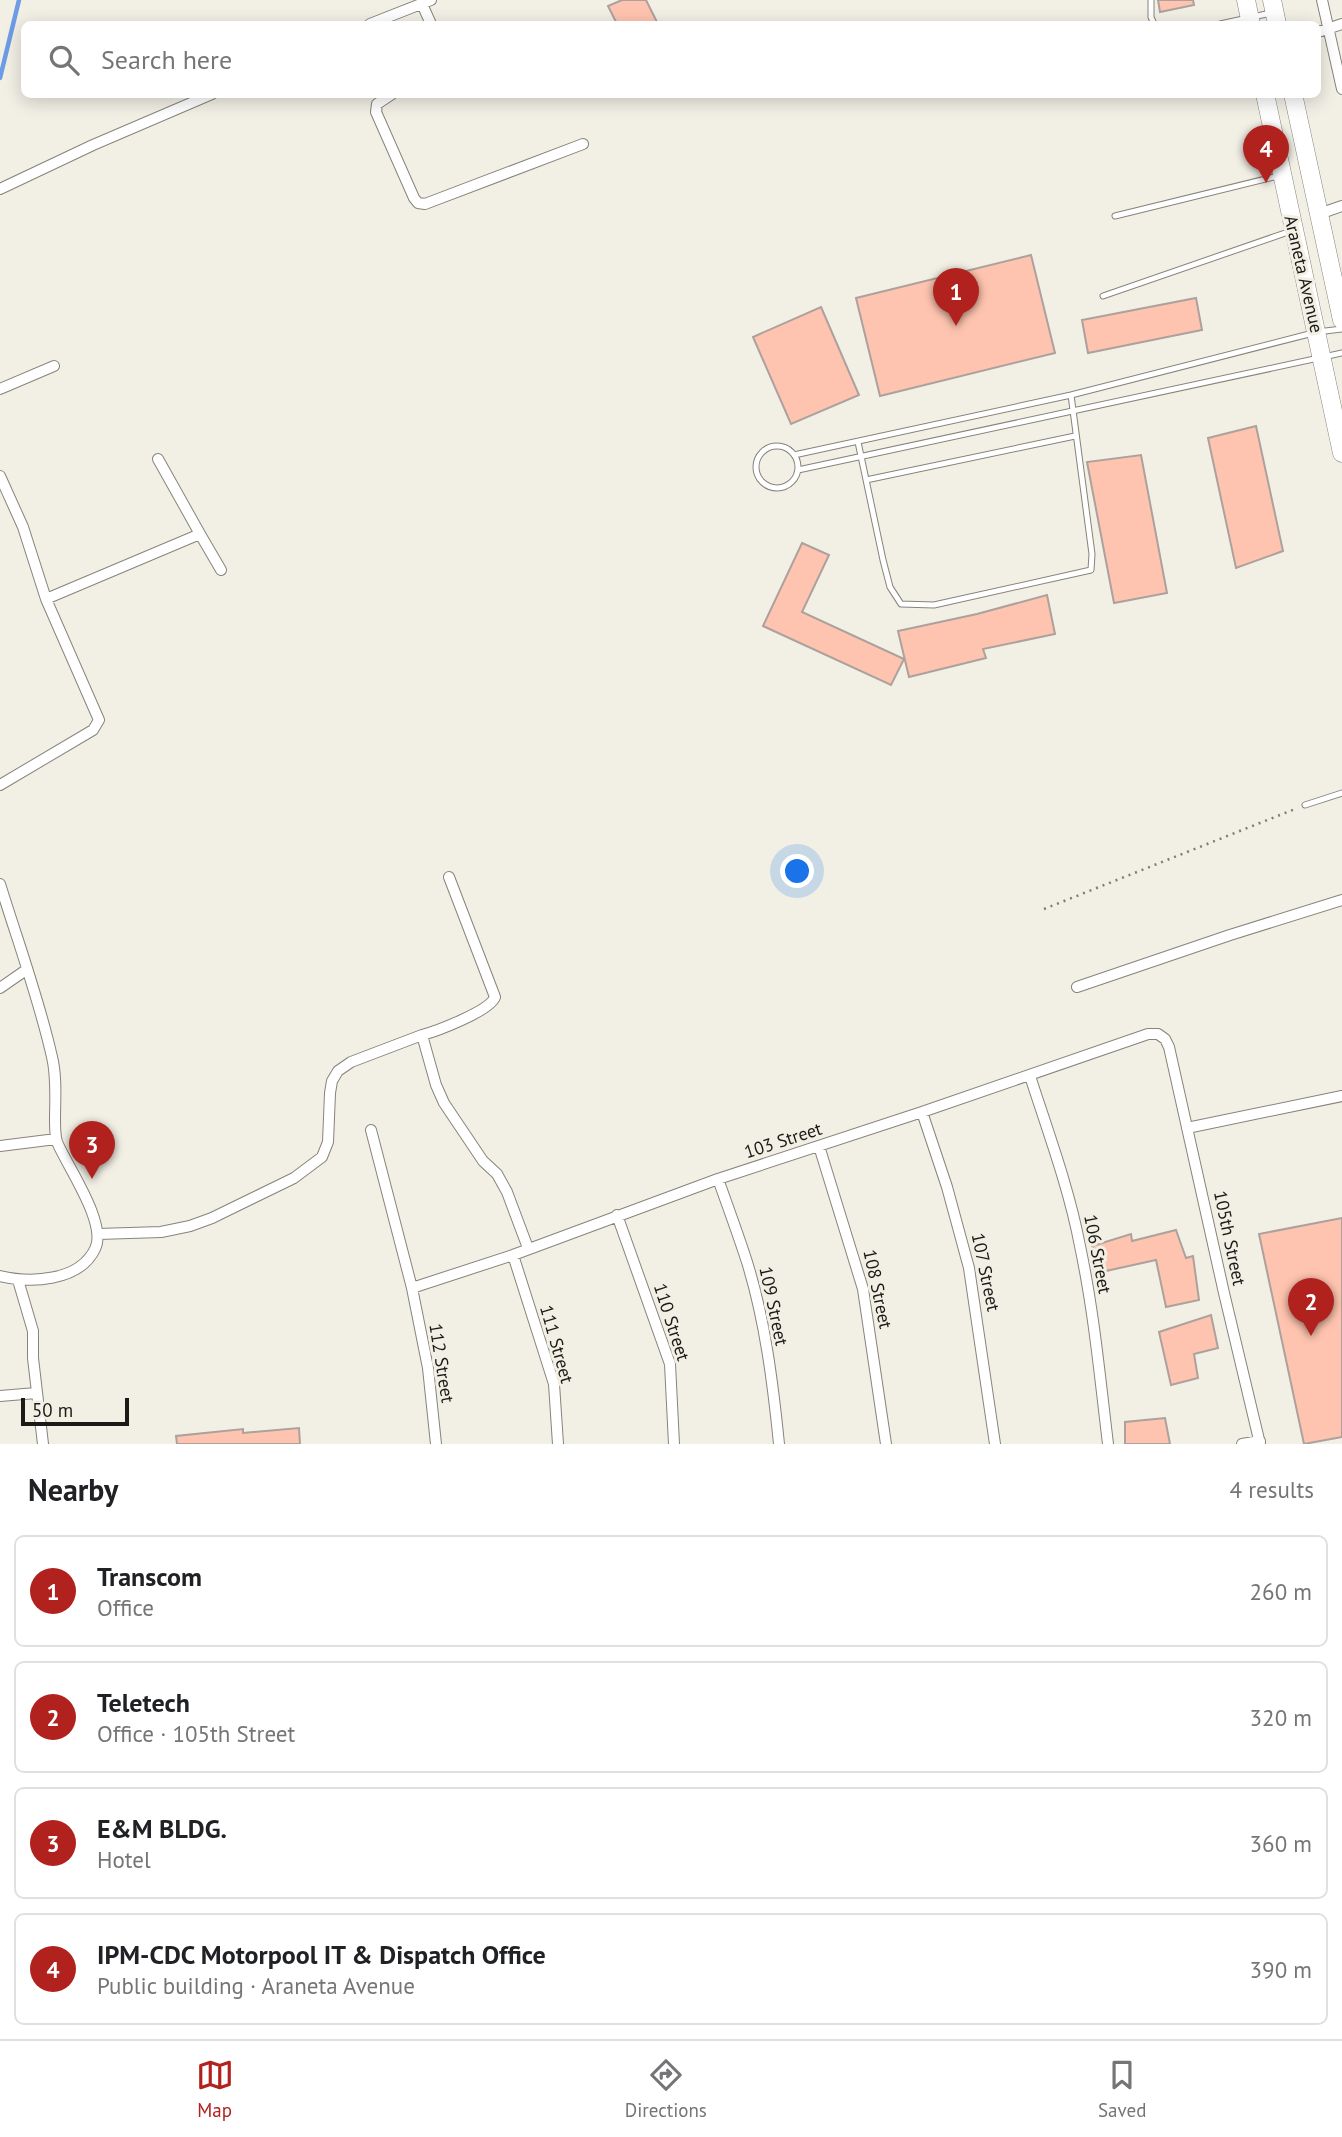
<!DOCTYPE html>
<meta charset="utf-8">
<style>
body{margin:0;font-family:"PT Sans",sans-serif;background:#f6f6f6;color:#202124}
.scale{position:absolute;left:21px;bottom:18px;width:108px;box-sizing:border-box;padding-left:7px;border:4px solid #1b1a17;border-top:0;font-size:19px;line-height:24px;white-space:nowrap;color:#1b1a17;-webkit-text-stroke:5px #f2f0e5;paint-order:stroke}
.you{position:absolute;left:798px;top:872px;width:24px;height:24px;margin:-18px;border:5px solid #fff;border-radius:50%;background:#1a73e8;box-shadow:0 0 0 10px #1a73e833}
.badge{display:grid;place-items:center;width:46px;height:46px;border-radius:50%;background:#b1211d;color:#fff;font-size:23px;font-weight:700}
.pin{position:absolute;translate:-50% -58px;filter:drop-shadow(0 2px 4px #0008)}
.pin::after{content:'';position:absolute;top:37px;width:24px;height:21px;background:inherit;clip-path:polygon(0 0,100% 0,50% 100%)}
.list{margin:0;padding:0;list-style:none}
h2{display:flex;justify-content:space-between;align-items:center;height:91px;margin:0;padding:0 28px;font-size:30px}
h2 small{font-size:23px;font-weight:400;color:#757577}
.list li{display:grid;grid-template-columns:46px 1fr auto;gap:21px;align-items:center;box-sizing:border-box;height:112px;margin:0 14px 14px;padding:0 14px;border:2px solid #e0e0e0;border-radius:10px}
.list b{display:block;font-size:26px;white-space:nowrap}
.list p{margin:0;font-size:23px;white-space:nowrap;color:#757577}
.list em{font-size:23px;font-style:normal;color:#757577}
.icon{flex:none;width:38px;height:38px;fill:none;stroke:currentColor;stroke-width:2;stroke-linecap:round;stroke-linejoin:round}
.map{position:relative;flex:none;width:1342px;height:1444px;overflow:hidden}
.search{position:absolute;background:#fff;box-shadow:0 4px 18px #0003;left:21px;right:21px;top:21px;height:77px;display:flex;align-items:center;gap:18px;box-sizing:border-box;padding:0 24px;border-radius:10px;color:#757577;font-size:26px}
.sheet{height:595px;background:#fff}
nav{display:flex;justify-content:space-around;align-items:center;box-sizing:border-box;height:98px;border-top:2px solid #e0e0e0;background:#fff;font-size:19px;color:#757577}
nav a{display:grid;justify-items:center;gap:4px}
nav .on{color:#b1211d}
.map>svg:first-child{display:block}
</style>
<div class="map">
<svg width="1342" height="1444" viewBox="0 0 1342 1444">
<rect width="100%" height="100%" fill="#f2f0e5"/>
<g fill="none" stroke-linecap="round" stroke-linejoin="round">
<path stroke="#6e9be6" stroke-width="4.5" d="M0,78L19,0"/>
</g>
<path fill="#fec4af" stroke="#aca19d" stroke-width="2" d="M622,0H646L658,24H617L608,6Z
M1158,0H1193L1194,5L1160,12Z
M1031,255L1055,353L880,396L856,298Z
M1196,298L1202,330L1088,353L1082,320Z
M821,307L859,395L791,424L753,337Z
M1256,426L1283,551L1236,568L1208,438Z
M1141,455L1167,593L1114,603L1087,462Z
M802,543L829,555L802,612L904,659L891,685L763,626Z
M1047,595L1055,634L983,649L986,658L909,677L898,631L977,614Z
M1342,1218V1437L1304,1444L1259,1234Z
M1176,1230L1186,1258L1193,1256L1199,1300L1166,1307L1156,1260L1106,1271L1092,1246L1131,1234L1132,1241Z
M1211,1315L1218,1348L1194,1354L1198,1378L1171,1385L1159,1332Z
M1165,1418L1170,1444H1125V1422Z
M299,1428L300,1444H177L176,1436L243,1429V1433Z"/>
<g fill="none" stroke-linecap="round" stroke-linejoin="round">
<defs>
<path id="service" d="M1151,0V17L1154,24
M1220,24L1271,13
M1115,216L1278,176
M1103,296L1291,231
M858,442L883,560L890,587L901,604L934,605L1091,570L1092,554L1071,395
M756 467a21 21 0 1 1 42 0a21 21 0 1 1-42 0Z
M794,455L1071,395L1317,332L1342,329
M798,470L1342,353
M866,480L1075,436
M1305,805L1342,793"/>
<path id="minor" d="M1322,0L1342,89
M422,4L431,24
M370,24L431,0
M1318,32L1342,24
M392,94L377,104L376,112L414,198L418,203L425,204L583,144
M0,189L93,145L212,94
M1319,214L1342,206
M0,389L54,366
M0,476L23,527L46,599L99,720L93,730L0,785
M200,534L221,570
M46,599L200,534L158,459
M449,877L495,997C490,1011 437,1031 422,1035L436,1085L444,1103L483,1161L497,1174L507,1192L528,1248
M0,884C18,942 39,999 52,1057C57,1077 55,1101 55,1121C55,1128 55,1135 57,1142C67,1166 108,1224 95,1249C79,1282 30,1283 0,1276
M1077,987L1230,935L1342,900
M0,988L26,970
M1030,1076C1048,1132 1069,1188 1080,1246C1094,1312 1100,1378 1108,1444
M922,1112L947,1187L969,1268L995,1444
M1187,1128L1342,1096
M371,1130L412,1288L428,1368L436,1444
M0,1146L56,1139
M819,1146L863,1289L886,1444
M718,1179C728,1207 738,1234 747,1262C765,1320 773,1384 779,1444
M617,1215L670,1364L674,1444
M98,1234L161,1232L190,1226L212,1218L294,1178L322,1157L328,1142L330,1093L332,1081L338,1071L351,1062L422,1035
M513,1255L554,1384L558,1444
M18,1280L33,1331V1358L43,1444
M412,1288L513,1255L718,1179L922,1112L1148,1034H1158L1165,1039L1169,1047L1224,1293L1260,1444
M0,1396L36,1393
M1242,1444L1260,1441"/>
<path id="primary" d="M1246,0L1251,24
M1272,0L1277,24
M1265,94L1342,453
M1293,94L1342,320"/>
</defs>
<use href="#service" stroke="#86847b" stroke-width="7"/>
<use href="#minor" stroke="#86847b" stroke-width="12"/>
<use href="#primary" stroke="#86847b" stroke-width="19"/>
<path stroke="#7e7c76" stroke-width="2.5" stroke-dasharray="2 5" stroke-linecap="butt" d="M1044,909L1295,809"/>
<use href="#service" stroke="#fff" stroke-width="5"/>
<use href="#minor" stroke="#fff" stroke-width="10"/>
<use href="#primary" stroke="#fff" stroke-width="18"/>
</g>
<g text-anchor="middle" dominant-baseline="central" stroke-width="6" stroke-linejoin="round" paint-order="stroke">
<g font-size="18" fill="#1b1a17" stroke="#f2f0e5">
<text transform="translate(1304 274) rotate(77)">Araneta Avenue</text>
<text transform="translate(783 1140) rotate(-18)">103 Street</text>
<text transform="translate(1230 1238) rotate(78)">105th Street</text>
<text transform="translate(1098 1254) rotate(79)">106 Street</text>
<text transform="translate(986 1272) rotate(78)">107 Street</text>
<text transform="translate(878 1289) rotate(78)">108 Street</text>
<text transform="translate(774 1306) rotate(78)">109 Street</text>
<text transform="translate(672 1322) rotate(72)">110 Street</text>
<text transform="translate(557 1344) rotate(74)">111 Street</text>
<text transform="translate(442 1363) rotate(81)">112 Street</text>
</g>
</g>
</svg>
<div class="scale">50 m</div>
<div class="you"></div>
<div class="pin badge" style="left:956px;top:326px">1</div>
<div class="pin badge" style="left:1311px;top:1336px">2</div>
<div class="pin badge" style="left:92px;top:1179px">3</div>
<div class="pin badge" style="left:1266px;top:183px">4</div>
<div class="search"><svg class="icon" aria-label="search" viewBox="0 0 24 24"><circle cx="10" cy="10" r="6"/><path d="M15 15l6 6"/></svg>Search here</div>
</div>
<section class="sheet">
<h2>Nearby<small>4 results</small></h2>
<ul class="list">
<li><span class="badge">1</span><div><b>Transcom</b><p>Office</p></div><em>260 m</em></li>
<li><span class="badge">2</span><div><b>Teletech</b><p>Office · 105th Street</p></div><em>320 m</em></li>
<li><span class="badge">3</span><div><b>E&amp;M BLDG.</b><p>Hotel</p></div><em>360 m</em></li>
<li><span class="badge">4</span><div><b>IPM-CDC Motorpool IT &amp; Dispatch Office</b><p>Public building · Araneta Avenue</p></div><em>390 m</em></li>
</ul>
</section>
<nav>
<a class="on"><svg class="icon" aria-label="map" viewBox="0 0 24 24"><path d="M3 6l6-2 6 2 6-2v14l-6 2-6-2-6 2zM9 4v14M15 6v14"/></svg>Map</a>
<a><svg class="icon" aria-label="directions" viewBox="0 0 24 24"><path d="M12 3l9 9-9 9-9-9zM9 14v-3h6M13 9l2 2-2 2"/></svg>Directions</a>
<a><svg class="icon" aria-label="saved" viewBox="0 0 24 24"><path d="M7 4h10v16l-5-4-5 4z"/></svg>Saved</a>
</nav>
